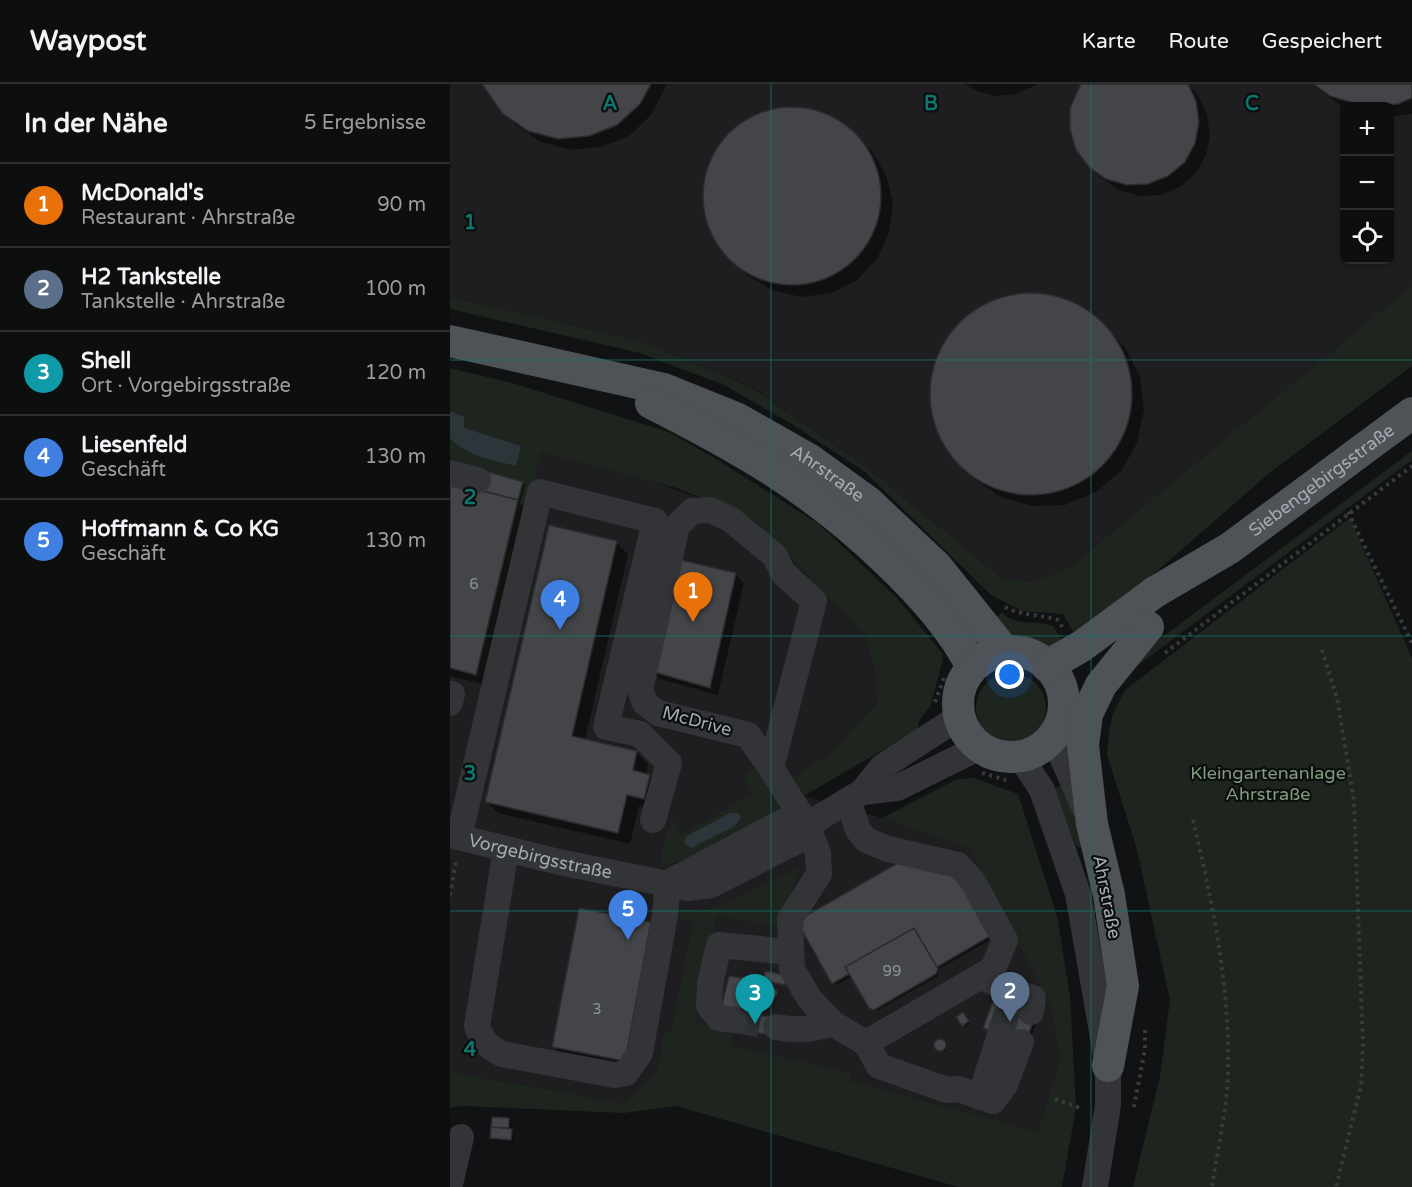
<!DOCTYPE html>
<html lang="de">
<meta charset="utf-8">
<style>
body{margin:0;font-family:"Varela Round",sans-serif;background:#1b1c1c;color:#f1f3f6}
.controls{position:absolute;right:18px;top:18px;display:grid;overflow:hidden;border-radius:9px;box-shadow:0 2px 4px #0004}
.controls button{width:54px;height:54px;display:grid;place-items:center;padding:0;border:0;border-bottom:2px solid #2d2e2e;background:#0d0e0e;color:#f1f3f6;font:30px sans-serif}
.you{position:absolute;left:560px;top:591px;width:21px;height:21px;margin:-15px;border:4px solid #fff;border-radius:50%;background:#1a73e8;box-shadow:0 0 0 9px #1a73e833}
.badge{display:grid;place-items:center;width:39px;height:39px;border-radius:50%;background:#e2893a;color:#fff;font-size:20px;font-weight:700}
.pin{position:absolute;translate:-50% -50px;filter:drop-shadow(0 2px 3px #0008)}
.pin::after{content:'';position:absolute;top:32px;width:21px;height:18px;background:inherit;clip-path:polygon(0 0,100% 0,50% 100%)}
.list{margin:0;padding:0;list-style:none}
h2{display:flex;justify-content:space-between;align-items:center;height:78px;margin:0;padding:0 24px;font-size:26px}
h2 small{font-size:20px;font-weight:400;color:#9a9c9e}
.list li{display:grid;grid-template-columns:39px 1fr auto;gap:18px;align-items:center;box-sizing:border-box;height:84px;padding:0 24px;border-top:2px solid #2d2e2e}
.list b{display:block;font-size:22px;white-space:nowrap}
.list p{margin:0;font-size:20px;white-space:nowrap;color:#9a9c9e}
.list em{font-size:20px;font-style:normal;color:#9a9c9e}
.icon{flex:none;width:33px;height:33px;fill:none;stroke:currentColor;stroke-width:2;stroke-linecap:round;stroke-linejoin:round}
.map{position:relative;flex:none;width:962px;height:1103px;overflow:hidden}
header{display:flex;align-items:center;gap:36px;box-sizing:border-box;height:84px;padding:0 30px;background:#0d0e0e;border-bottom:2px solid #2d2e2e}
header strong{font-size:28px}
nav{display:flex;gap:33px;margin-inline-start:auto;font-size:21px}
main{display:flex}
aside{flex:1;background:#0d0e0e}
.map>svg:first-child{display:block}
</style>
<header>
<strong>Waypost</strong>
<nav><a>Karte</a><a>Route</a><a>Gespeichert</a></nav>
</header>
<main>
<aside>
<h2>In der Nähe<small>5 Ergebnisse</small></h2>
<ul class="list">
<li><span class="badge" style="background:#e8710a">1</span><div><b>McDonald's</b><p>Restaurant · Ahrstraße</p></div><em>90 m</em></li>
<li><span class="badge" style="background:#5c6f8a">2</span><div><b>H2 Tankstelle</b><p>Tankstelle · Ahrstraße</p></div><em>100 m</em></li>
<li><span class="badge" style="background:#0f9aa8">3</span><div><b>Shell</b><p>Ort · Vorgebirgsstraße</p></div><em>120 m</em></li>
<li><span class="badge" style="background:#3f7fe0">4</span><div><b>Liesenfeld</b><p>Geschäft</p></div><em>130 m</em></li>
<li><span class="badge" style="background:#3f7fe0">5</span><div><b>Hoffmann &amp; Co KG</b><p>Geschäft</p></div><em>130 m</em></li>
</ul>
</aside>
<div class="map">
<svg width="962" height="1103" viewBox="0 0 962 1103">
<rect width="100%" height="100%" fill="#111213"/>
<path fill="#1e1e20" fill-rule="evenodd" d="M0,0H962V201L621,482L584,498L553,495L418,384L302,303L194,258L0,213ZM894,22H940V176H894Z
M0,324L268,421L334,467L415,552L424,582L427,619L380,669L343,695L354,712L432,734L520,764L602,922L610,974L588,1048L400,996L399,989L281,961L212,959L207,988L174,1019L0,988Z"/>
<path fill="#1e251e" d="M962,201V282L823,386L628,556L613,530L572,527L541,511L415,388L340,339L274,301L190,269L0,225V213L194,258L301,303L418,384L553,495L584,498L621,482Z
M0,284L62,299L219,348L266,375L369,440L447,514L492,569L493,576L480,623L470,635L467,646L354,712L343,694L380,669L427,619L424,582L415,552L334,467L268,421L227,404L91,368L37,594L26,591L73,398L0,376Z
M962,367V376L683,585L707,557Z
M901,433L906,448L962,574V1103H683L710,992L720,916L686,762L657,671L659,647L663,629L675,606Z
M552,528C566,544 586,535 603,542L616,562C585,572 563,560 543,537Z
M526 624a35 35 0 1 1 70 0a35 35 0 1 1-70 0Z
M308,681L332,722L244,774L211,782L213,761L222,734L232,751L303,709L293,693Z
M524,694L568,710L607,832L620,912L626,1023L612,1103H508L226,1022L174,1029L12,1022L0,1024V988L174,1019L207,988L214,948H221L243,837L231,834L230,825L253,827L266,823L350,784L329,842L266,832L245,939L282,944L281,961L400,989V996L588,1048L610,974L601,922L520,765L432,734L507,695Z
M616,699L635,759L632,764L626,762L604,705Z"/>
<path fill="#2c363a" d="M0,327L14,333V344L71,362L66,382C44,376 17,373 0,354Z
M280,729H288L291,733L285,742L241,764L234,759L237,752Z"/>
<path fill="#0007" d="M33,0H217L201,31L179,52L151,63L120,66L91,58L66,41Z
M515,0H588L567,10L545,12L524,6Z
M633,0H737L748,11L757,30L760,51L756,71L746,89L730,103L711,111L690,112L669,106L652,94L640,82L622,24Z
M861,0H962V30L940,32V22L893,23Z
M329,24L359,25L386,35L421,66L436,91L443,119L439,148L427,175L407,196L381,209L352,213L324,207L298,192L267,158L256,131L254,102L262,74L278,50L302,33Z
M576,210L609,214L639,228L675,263L690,293L694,326L687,359L671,387L646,408L615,421L582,422L550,413L523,394L491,355L482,323L483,290L494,259L516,234L544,217Z
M40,390L72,399L75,401L70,419L79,429L37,601L0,592V400L35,409Z
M166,458L178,470L135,656L187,669L198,680L196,691L211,703L206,726L189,722L180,760L48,729L36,717Z
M285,490L294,499L268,611L210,595L202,586Z
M452,778L543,854L489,885L488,892L427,927L420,923L401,893L386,901L383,899Z
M200,839L186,988L115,975L104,963Z
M338,895L337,902L315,896Z
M311,899L313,901L308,932L327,953L286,946L275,926Z
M325,907L327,909L328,914L321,912V908Z
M515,932L520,940L516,943L513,941Z
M588,934L577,962L535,944Z
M489,957L497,963L495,968L486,964Z
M43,1034L61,1038L63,1058L41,1054Z"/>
<path fill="#434548" stroke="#2c2c2f" stroke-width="1.5" d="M32,0H201L190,20L167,41L139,52L108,55L78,47L52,29Z
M631,0H738L746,17L749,38L745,59L735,78L718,92L698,100L677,101L656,95L639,83L626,66L620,45V24Z
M863,0H962V14L948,20L914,22L880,12Z
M253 112a89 89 0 1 1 178 0a89 89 0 1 1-178 0Z
M480 310a101 101 0 1 1 202 0a101 101 0 1 1-202 0Z
M39,388L73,398L68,416L34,407Z
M0,399L68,416L26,591L0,584Z
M99,441L167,457L122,652L187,667L183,686L200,691L194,715L177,711L168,749L35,718Z
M227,475L286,489L260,604L200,587Z
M451,777L509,793L542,851L487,883L464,844L395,883L399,890L382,900L347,837Z
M129,824L201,838L175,977L102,963Z
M464,844L488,885L486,890L424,926L419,924L395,883Z
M315,887L336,891L335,901L314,897Z
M279,892L312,897L306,930L271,924Z
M318.5 909a4.5 4.5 0 1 1 9 0a4.5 4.5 0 1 1-9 0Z
M544,914L586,930L575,960L533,944Z
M284,927L328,934L325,952L282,944Z
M513,928L519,937L512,942L506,933Z
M484 961a6 6 0 1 1 12 0a6 6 0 1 1-12 0Z
M42,1033L59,1034V1044L41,1043Z
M41,1043L62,1045L61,1056L40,1054Z"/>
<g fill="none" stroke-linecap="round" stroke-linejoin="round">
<path stroke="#2e3133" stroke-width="26" stroke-dasharray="26 13" stroke-linecap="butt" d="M284,936L326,943
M550,951L560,920"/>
<path stroke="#393b3e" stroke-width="4" stroke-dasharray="3 4.5" stroke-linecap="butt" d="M898,428L962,559
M555,523C572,532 590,530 608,536L613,544
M872,566L887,614L904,717L913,961L911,1002L886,1103
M715,569L962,382
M485,618L495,591
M532,689L556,696
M743,736C763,820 780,903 778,989C777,1027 767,1066 762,1103
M0,811L6,776
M605,1015L633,1025
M684,1023L695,965V944"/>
<g stroke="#333437" stroke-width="26">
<path d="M0,389L28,396"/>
<path d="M260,426L280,435L325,472L333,489L364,517L321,684L298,651L208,629L195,619L190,606L227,442L242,427Z"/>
<path d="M0,610H2L0,619"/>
<path d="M603,652L634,723"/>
<path d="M570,672L592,706L628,810L658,982V1021L645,1103"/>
<path d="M321,684L357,741L368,769L369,790L340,835L342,885L359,914L382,939L416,959L543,885L555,856L522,796L508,781L438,765L416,756L408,746L398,716"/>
<path d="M412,708L432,683L509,633"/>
<path id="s1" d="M0,751L109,778L238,804L261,801L347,757L357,741L412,708L447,704L530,663"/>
<path d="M9,753L90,408L205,437L156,643L190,650L219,679L203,736"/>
<path d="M56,766L27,942C32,957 38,963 52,970L165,991L176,989L190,969L215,831L218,799"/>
<path d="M218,799L332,738L357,741"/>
<path d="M531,892L563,908L583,914L581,928"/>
<path d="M284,936L269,934L259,922L260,900L269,861L340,868"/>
<path d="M326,943C347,947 362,946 382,939"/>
<path d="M416,959L429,982L497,1006L509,1005L543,1017L555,1001L571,958"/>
<path d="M530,1013L550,951"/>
<path d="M0,1100L11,1053"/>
</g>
<g stroke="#4f5256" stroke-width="32">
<path id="s2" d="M0,257L214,305L286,334L360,376L418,418L487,483L555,568"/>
<path d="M201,319C294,366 364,406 440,480C472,511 502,544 522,583"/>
<circle cx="561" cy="620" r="53"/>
<path id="s3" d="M597,582L632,562L705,508L780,464L962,329"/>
<path d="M658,982L673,902L659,811L642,740L633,661L637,630L651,601L698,543"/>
</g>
</g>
<path fill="none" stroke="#0f766e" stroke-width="1.5" stroke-opacity="0.55" d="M321,0V1103M641,0V1103M0,276H962M0,552H962M0,827H962"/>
<g text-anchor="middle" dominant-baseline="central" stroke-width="4.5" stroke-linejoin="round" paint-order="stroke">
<g font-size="15" fill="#8c9298">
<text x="24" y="500">6</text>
<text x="442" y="887">99</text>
<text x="147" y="925">3</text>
</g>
<g font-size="18" fill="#a4abb2" stroke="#0c0d0e">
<text stroke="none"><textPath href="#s2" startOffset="404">Ahrstraße</textPath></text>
<text stroke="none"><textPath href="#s3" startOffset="332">Siebengebirgsstraße</textPath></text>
<text transform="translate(247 637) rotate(15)">McDrive</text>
<text stroke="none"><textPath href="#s1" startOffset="93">Vorgebirgsstraße</textPath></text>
<text transform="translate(657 813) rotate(79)">Ahrstraße</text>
</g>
<g font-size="18" fill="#809c7c" stroke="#0c0d0e">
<text x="818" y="689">Kleingartenanlage<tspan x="818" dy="21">Ahrstraße</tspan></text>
</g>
</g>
<g font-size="20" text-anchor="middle" font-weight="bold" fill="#0f766e" stroke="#0c0d0e" stroke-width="4.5" stroke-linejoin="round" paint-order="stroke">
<text x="160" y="26">A</text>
<text x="481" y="26">B</text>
<text x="802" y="26">C</text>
<text x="20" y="145">1</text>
<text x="20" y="420">2</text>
<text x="20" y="696">3</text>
<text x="20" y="972">4</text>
</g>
</svg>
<div class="controls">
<button>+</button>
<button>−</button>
<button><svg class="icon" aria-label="locate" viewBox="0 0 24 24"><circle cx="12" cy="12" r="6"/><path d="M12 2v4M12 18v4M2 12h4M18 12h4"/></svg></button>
</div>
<div class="you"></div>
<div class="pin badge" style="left:243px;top:538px;background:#e8710a">1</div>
<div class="pin badge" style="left:560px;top:938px;background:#5c6f8a">2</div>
<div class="pin badge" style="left:305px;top:940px;background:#0f9aa8">3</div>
<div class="pin badge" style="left:110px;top:546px;background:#3f7fe0">4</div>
<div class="pin badge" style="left:178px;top:856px;background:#3f7fe0">5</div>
</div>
</main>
